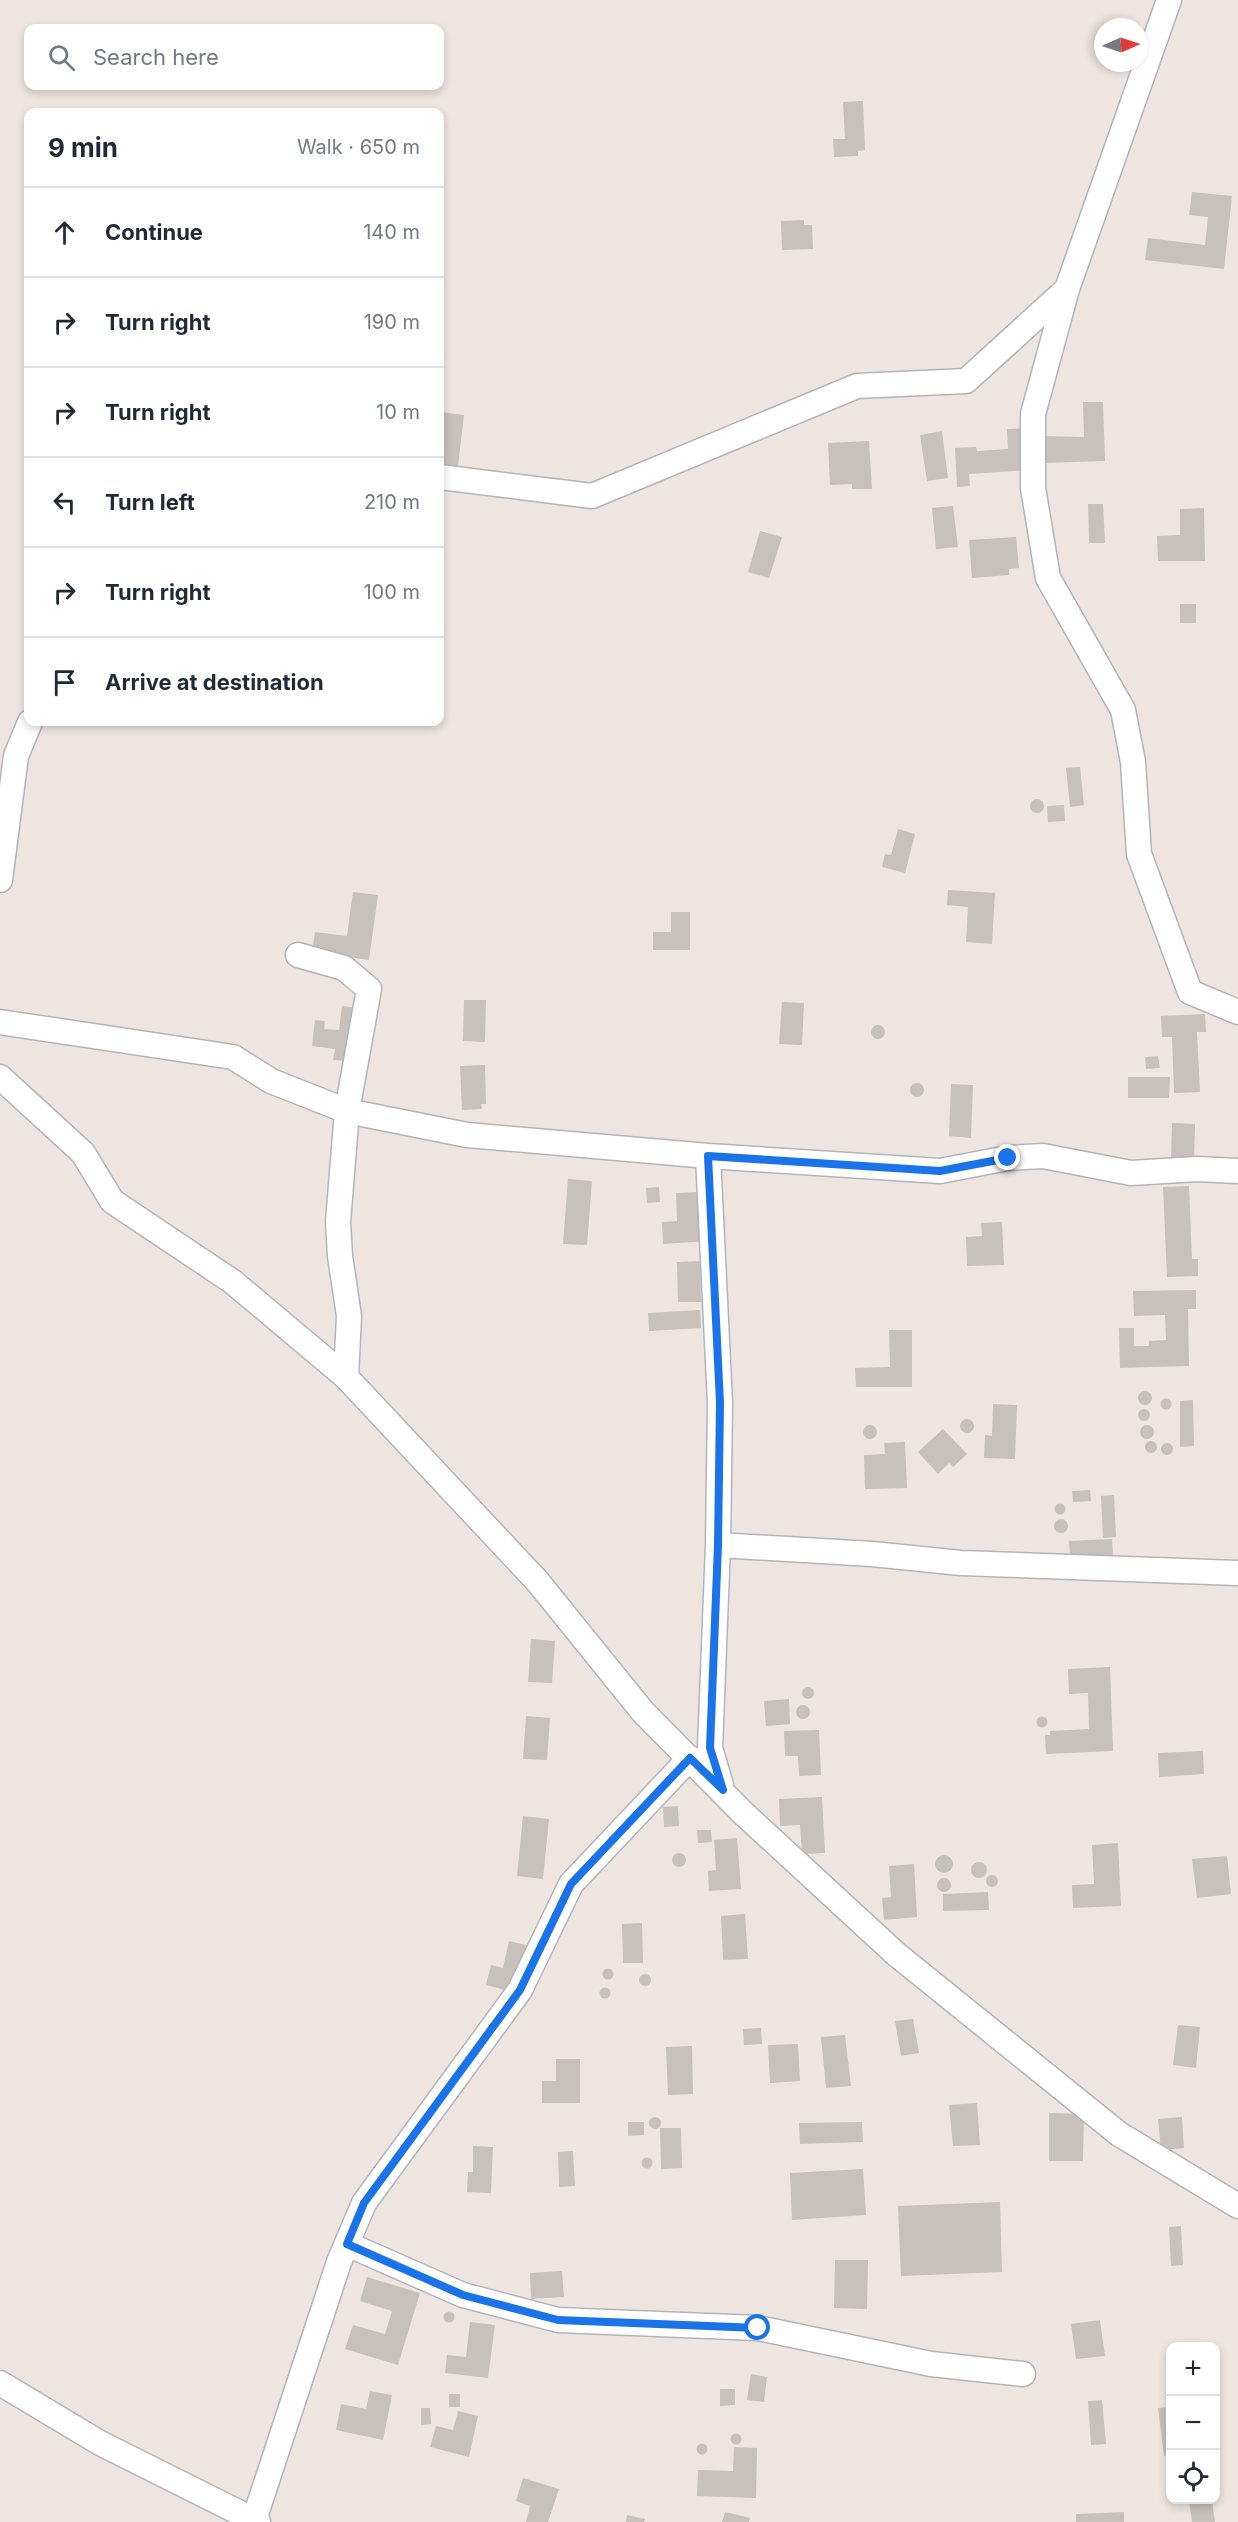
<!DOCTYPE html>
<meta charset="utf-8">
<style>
body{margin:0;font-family:Inter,sans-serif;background:#f6f6f7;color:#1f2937}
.controls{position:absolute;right:18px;bottom:18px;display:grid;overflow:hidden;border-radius:12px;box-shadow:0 3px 9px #0003}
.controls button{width:54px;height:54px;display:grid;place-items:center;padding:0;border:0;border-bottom:2px solid #e0e1e3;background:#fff;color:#1f2937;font:30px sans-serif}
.compass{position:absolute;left:1094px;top:18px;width:54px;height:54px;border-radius:50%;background:#fff;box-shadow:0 3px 9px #0003;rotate:87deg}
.stop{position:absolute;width:18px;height:18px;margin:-14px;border:4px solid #1a73e8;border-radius:50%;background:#fff}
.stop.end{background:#1a73e8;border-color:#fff;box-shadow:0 2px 6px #0008}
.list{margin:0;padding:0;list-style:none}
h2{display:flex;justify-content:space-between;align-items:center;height:78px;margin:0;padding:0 24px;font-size:26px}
h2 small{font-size:20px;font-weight:400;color:#747a83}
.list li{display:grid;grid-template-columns:39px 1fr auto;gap:18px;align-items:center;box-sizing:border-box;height:90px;padding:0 24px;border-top:2px solid #e0e1e3}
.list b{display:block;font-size:22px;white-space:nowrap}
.list em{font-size:20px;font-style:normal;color:#747a83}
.icon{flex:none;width:33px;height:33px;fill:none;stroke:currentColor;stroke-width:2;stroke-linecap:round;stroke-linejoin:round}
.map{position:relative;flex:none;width:1238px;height:2522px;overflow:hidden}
.search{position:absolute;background:#fff;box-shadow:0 3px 9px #0003;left:24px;top:24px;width:420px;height:66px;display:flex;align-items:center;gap:15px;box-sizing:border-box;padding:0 21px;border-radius:12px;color:#747a83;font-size:22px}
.panel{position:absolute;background:#fff;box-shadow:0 3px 9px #0003;left:24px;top:108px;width:420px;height:618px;border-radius:12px}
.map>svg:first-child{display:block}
</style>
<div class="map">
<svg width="1238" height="2522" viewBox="0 0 1238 2522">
<rect width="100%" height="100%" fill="#eee5e0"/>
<path fill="#c7c0bb" d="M863,101L865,150L858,151V156L834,157L833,139H845L843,102Z
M1192,192L1232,196L1224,269L1145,260L1148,238L1205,245L1208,217L1189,215Z
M804,220V225H812L813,249L782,250L781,221Z
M1083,402H1103L1105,461L1043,463L1042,436L1084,437Z
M440,412L464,415L457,475L440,473Z
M1028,428L1030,470L969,474L970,486L957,487L955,448L976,447L977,451L1008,449L1007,429Z
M942,431L948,478L927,481L920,435Z
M869,441L872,489H852V484L830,485L828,443Z
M1088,504H1103L1105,543H1089Z
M953,506L958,547L936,549L932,508Z
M1204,508L1205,561H1158L1157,536L1180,535V509Z
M760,531L782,537L769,578L748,572Z
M1016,537L1019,568L1009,569V575L972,578L969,540Z
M1180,604H1196V623H1180Z
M1080,767L1084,805L1070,807L1066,768Z
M1030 806a7 7 0 1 1 14 0a7 7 0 1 1-14 0Z
M1064,805L1065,821L1048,822L1047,806Z
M898,829L915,834L905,873L882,867L885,854L891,855Z
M948,890L995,893L992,944L966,942L968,907L947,905Z
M353,892L378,895L369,960L312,952L315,932L347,936Z
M671,912H690V950H653V932H671Z
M464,1000H486L485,1042L463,1041Z
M782,1002L804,1003L802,1045L779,1044Z
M342,1006L357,1008L347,1061L333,1060L335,1049L312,1046L315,1020L325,1021L324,1029L339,1030Z
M1205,1014L1206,1032H1197L1200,1092L1174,1093L1172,1037H1162L1161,1016Z
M871 1032a7 7 0 1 1 14 0a7 7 0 1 1-14 0Z
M1158,1056L1160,1068L1146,1069L1145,1057Z
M485,1065L486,1104H481L482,1109L462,1110L460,1066Z
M1128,1077H1170L1169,1098H1128Z
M910 1090a7 7 0 1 1 14 0a7 7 0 1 1-14 0Z
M951,1084L973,1085L971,1138L949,1136Z
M1172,1123L1195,1124L1194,1160L1171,1159Z
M568,1179L592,1181L587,1245L563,1244Z
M1189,1186L1192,1259H1198V1276L1167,1277L1163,1187Z
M659,1187L660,1202L647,1203L646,1188Z
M698,1192L710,1241L663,1244L662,1222L677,1221L676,1193Z
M1002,1222L1004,1265L967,1266L966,1237L982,1236L981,1223Z
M700,1261L701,1302H678L677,1262Z
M1196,1290V1309H1188L1189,1366L1120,1368L1119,1328H1134V1346H1149V1341L1166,1340L1165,1315L1134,1316L1133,1291Z
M700,1310L701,1328L649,1331L648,1313Z
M889,1330H912V1387H856L855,1368L890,1367Z
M1138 1398a7 7 0 1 1 14 0a7 7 0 1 1-14 0Z
M1160.5 1404a5.5 5.5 0 1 1 11 0a5.5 5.5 0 1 1-11 0Z
M1193,1400L1194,1446L1180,1447V1401Z
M993,1404L1017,1405L1015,1459L984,1458L985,1435L992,1436Z
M1138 1415a6 6 0 1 1 12 0a6 6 0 1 1-12 0Z
M960 1426a7 7 0 1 1 14 0a7 7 0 1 1-14 0Z
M863 1432a7 7 0 1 1 14 0a7 7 0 1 1-14 0Z
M1140 1432a7 7 0 1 1 14 0a7 7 0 1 1-14 0Z
M943,1429L967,1454L953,1467L949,1463L938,1474L918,1452Z
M1145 1447a6 6 0 1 1 12 0a6 6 0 1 1-12 0Z
M905,1442L907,1488L865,1489L864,1455L885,1454L884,1443Z
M1161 1449a6 6 0 1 1 12 0a6 6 0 1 1-12 0Z
M1090,1490L1091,1501L1073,1502L1072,1491Z
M1114,1495L1116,1537L1103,1538L1101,1496Z
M1054.5 1509a5.5 5.5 0 1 1 11 0a5.5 5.5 0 1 1-11 0Z
M1054 1526a7 7 0 1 1 14 0a7 7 0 1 1-14 0Z
M1112,1539L1113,1556L1070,1558L1069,1541Z
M531,1639L555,1641L552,1683L528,1682Z
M1110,1667L1113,1751L1046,1754L1045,1735H1050V1731L1089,1729L1088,1693L1069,1694L1068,1669Z
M802 1693a6 6 0 1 1 12 0a6 6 0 1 1-12 0Z
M789,1699L790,1724L766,1726L764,1701Z
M796 1712a7 7 0 1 1 14 0a7 7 0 1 1-14 0Z
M526,1716L550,1718L547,1760L523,1759Z
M1036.5 1722a5.5 5.5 0 1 1 11 0a5.5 5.5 0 1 1-11 0Z
M819,1730L821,1775L799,1776L798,1756H785L784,1731Z
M1203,1751L1204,1774L1159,1777L1158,1753Z
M822,1797L825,1853L802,1854L800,1825L780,1826L779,1799Z
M678,1806L679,1826L664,1827L663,1807Z
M523,1816L549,1819L543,1879L517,1876Z
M697,1830H711L712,1842L698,1843Z
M737,1838L741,1889L709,1891L708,1871L716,1870L714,1840Z
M1118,1843L1121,1906L1073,1908L1072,1885L1094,1884L1092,1845Z
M672 1860a7 7 0 1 1 14 0a7 7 0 1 1-14 0Z
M935 1864a9 9 0 1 1 18 0a9 9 0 1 1-18 0Z
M1227,1856L1231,1894L1197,1898L1192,1859Z
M971 1870a8 8 0 1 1 16 0a8 8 0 1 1-16 0Z
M914,1864L917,1917L884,1920L882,1898L891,1897L889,1866Z
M986 1881a6 6 0 1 1 12 0a6 6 0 1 1-12 0Z
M937 1885a7 7 0 1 1 14 0a7 7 0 1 1-14 0Z
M988,1892L989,1910L943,1911V1894Z
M745,1914L748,1959L723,1960L721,1916Z
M642,1923L643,1963H623L622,1924Z
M509,1941L526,1945L514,1992L486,1985L491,1965L503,1968Z
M602.5 1974a5.5 5.5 0 1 1 11 0a5.5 5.5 0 1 1-11 0Z
M639 1980a6 6 0 1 1 12 0a6 6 0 1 1-12 0Z
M599.5 1993a5.5 5.5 0 1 1 11 0a5.5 5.5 0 1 1-11 0Z
M913,2019L919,2053L901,2056L895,2021Z
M1178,2025L1200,2027L1196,2068L1173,2065Z
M761,2028L762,2044L744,2045L743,2029Z
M845,2035L851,2086L826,2088L821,2037Z
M798,2044L800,2081L770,2083L768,2045Z
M692,2046L693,2094L668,2095L666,2047Z
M556,2059H580V2103H542V2081H556Z
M977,2103L980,2145L953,2146L949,2105Z
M1049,2113L1084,2114L1083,2161H1049Z
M649 2123a6 6 0 1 1 12 0a6 6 0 1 1-12 0Z
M1182,2117L1184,2148L1161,2150L1158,2119Z
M628,2122H644V2135L628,2136Z
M862,2122L863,2142L800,2144L799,2123Z
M660,2128H681L682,2168L661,2169Z
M473,2146L493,2147L491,2193L467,2192L468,2172H473Z
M573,2151L575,2186L559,2187L558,2152Z
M641.5 2163a5.5 5.5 0 1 1 11 0a5.5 5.5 0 1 1-11 0Z
M863,2169L866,2215L792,2220L790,2173Z
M1000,2202L1002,2272L901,2276L898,2206Z
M1181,2226L1183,2265L1171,2266L1169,2227Z
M835,2260H868L867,2309L834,2308Z
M562,2271L564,2297L531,2299L530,2273Z
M367,2277L420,2293L398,2365L345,2349L353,2325L385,2334L392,2311L360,2301Z
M443.5 2317a5.5 5.5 0 1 1 11 0a5.5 5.5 0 1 1-11 0Z
M1100,2320L1105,2356L1076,2359L1071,2324Z
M470,2322L495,2325L488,2378L445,2373L447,2355L466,2357Z
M751,2374L767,2377L764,2402L747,2400Z
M720,2389H735V2405L720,2406Z
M370,2391L392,2395L383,2440L336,2430L341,2404L366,2409Z
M449,2394H460V2407H449Z
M1102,2400L1106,2444L1091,2445L1088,2401Z
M1170,2407V2455L1164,2456L1158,2408Z
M421,2408H430L431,2424L421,2425Z
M458,2411L478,2416L469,2457L430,2447L436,2426L453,2430Z
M730.5 2439a5.5 5.5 0 1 1 11 0a5.5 5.5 0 1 1-11 0Z
M696.5 2449a5.5 5.5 0 1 1 11 0a5.5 5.5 0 1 1-11 0Z
M734,2447L757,2448L756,2498L697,2496L698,2470L733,2471Z
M523,2478L559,2489L548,2522H526L530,2506L516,2501Z
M1189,2500H1212L1215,2522H1192Z
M725,2512L750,2518L749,2522H722Z
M1124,2512V2522H1076V2514Z
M627,2515L645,2519L644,2522H626Z"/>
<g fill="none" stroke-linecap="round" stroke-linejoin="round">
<defs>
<path id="minor" d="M1169,0L1067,289L1033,414V488L1048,578L1123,710L1133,762L1139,854L1190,992L1238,1012
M440,477L592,496L857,386L966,381L1067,289
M0,880L16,756L30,722
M298,955L344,968L369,989L347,1111L338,1222L340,1256L349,1316L346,1377
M0,1022L233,1057L271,1081L347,1111L467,1135L708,1156L940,1171L1008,1158L1043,1156L1131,1173L1197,1169L1238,1171
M0,1077L83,1153L112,1201L233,1282L346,1377L538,1582L643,1712L743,1813L896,1954L1119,2134L1238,2206
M708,1156L720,1403L718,1545L710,1748L721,1785
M718,1545L872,1554L961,1563L1238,1573
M347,2244L463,2295L558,2320L758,2328L931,2364L1023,2374
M0,2383L100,2443L258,2522
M254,2520L339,2262L364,2203L520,1990L571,1884L690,1758"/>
</defs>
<use href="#minor" stroke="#b0b5bd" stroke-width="27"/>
<use href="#minor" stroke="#fff" stroke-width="24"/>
</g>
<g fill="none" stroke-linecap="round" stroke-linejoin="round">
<path stroke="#1a73e8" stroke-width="8" d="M758,2328L558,2320L463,2295L347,2244L364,2203L520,1990L571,1884L690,1758L723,1790L710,1748L718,1545L720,1403L708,1156L940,1171L1008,1158"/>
</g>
</svg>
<div class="controls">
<button>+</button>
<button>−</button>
<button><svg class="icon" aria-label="locate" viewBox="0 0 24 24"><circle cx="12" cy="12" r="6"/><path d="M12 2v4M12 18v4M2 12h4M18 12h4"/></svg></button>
</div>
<svg class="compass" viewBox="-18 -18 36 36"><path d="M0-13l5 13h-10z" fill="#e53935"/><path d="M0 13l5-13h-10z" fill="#747a83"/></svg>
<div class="stop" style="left:758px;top:2328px"></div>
<div class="stop end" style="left:1008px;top:1158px"></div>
<div class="search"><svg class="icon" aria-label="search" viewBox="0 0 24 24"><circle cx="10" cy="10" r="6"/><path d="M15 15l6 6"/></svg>Search here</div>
<section class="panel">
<h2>9 min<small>Walk · 650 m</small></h2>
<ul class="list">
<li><svg class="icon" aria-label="ahead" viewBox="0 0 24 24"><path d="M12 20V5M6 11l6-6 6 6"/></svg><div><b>Continue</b></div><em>140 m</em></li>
<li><svg class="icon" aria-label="right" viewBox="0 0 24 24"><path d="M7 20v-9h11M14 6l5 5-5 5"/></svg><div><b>Turn right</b></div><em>190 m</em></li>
<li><svg class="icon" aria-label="right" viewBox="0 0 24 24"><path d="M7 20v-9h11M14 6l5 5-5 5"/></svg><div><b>Turn right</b></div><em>10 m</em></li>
<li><svg class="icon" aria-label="left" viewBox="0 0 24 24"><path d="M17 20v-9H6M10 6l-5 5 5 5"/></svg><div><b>Turn left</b></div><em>210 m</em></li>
<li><svg class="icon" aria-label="right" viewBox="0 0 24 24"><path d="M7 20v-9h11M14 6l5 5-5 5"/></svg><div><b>Turn right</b></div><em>100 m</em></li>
<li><svg class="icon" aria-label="arrive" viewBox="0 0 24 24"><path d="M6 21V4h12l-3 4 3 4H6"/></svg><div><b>Arrive at destination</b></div></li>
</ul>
</section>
</div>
